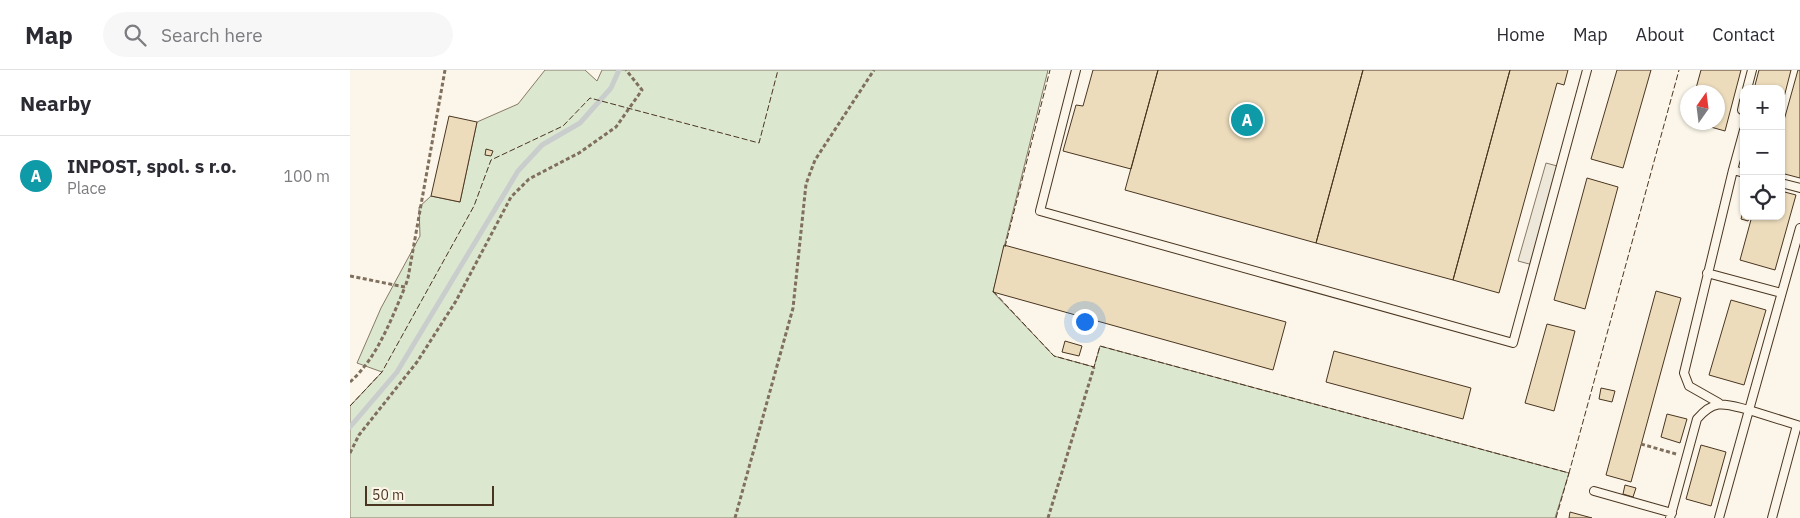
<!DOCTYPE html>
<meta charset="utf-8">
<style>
body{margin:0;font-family:"IBM Plex Sans",sans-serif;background:#f7f7f7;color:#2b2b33}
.controls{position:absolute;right:15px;top:15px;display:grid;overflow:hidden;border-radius:10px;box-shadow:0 1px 4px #0004}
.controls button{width:45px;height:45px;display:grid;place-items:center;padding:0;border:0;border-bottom:1px solid #e1e1e2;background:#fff;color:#2b2b33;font:25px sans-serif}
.compass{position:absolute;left:1330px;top:15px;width:45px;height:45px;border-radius:50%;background:#fff;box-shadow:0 1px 4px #0004;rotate:14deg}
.scale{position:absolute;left:15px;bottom:12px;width:129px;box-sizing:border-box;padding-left:5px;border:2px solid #4a3520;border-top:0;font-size:14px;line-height:18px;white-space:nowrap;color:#4a3520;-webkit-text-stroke:4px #fbf6e9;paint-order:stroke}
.you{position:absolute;left:734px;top:251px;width:18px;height:18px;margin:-12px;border:4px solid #fff;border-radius:50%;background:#1a73e8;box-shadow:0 0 0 8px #1a73e833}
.badge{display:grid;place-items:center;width:32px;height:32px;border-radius:50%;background:#c62828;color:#fff;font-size:16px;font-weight:700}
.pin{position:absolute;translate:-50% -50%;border:2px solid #fff;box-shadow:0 1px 5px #0006}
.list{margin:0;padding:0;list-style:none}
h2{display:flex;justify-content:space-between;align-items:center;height:65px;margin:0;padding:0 20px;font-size:21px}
h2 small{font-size:16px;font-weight:400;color:#7c7c81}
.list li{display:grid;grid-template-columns:32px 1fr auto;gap:15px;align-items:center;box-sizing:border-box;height:80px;padding:0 20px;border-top:1px solid #e1e1e2}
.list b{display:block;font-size:19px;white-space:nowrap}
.list p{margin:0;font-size:16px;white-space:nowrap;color:#7c7c81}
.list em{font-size:16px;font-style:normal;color:#7c7c81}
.icon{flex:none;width:28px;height:28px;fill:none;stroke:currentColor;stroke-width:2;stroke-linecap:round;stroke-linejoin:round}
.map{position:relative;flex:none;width:1450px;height:448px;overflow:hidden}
header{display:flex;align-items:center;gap:30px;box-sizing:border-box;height:70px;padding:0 25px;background:#fff;border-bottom:1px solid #e1e1e2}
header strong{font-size:24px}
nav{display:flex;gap:28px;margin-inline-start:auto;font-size:18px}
.search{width:350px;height:45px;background:#f7f7f7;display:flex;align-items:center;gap:12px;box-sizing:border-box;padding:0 18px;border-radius:28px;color:#7c7c81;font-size:19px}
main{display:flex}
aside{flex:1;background:#fff}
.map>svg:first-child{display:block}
</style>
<header>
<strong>Map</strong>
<div class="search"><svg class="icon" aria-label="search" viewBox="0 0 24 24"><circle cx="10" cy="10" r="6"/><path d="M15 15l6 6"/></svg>Search here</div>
<nav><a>Home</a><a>Map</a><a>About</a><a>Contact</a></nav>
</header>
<main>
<aside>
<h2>Nearby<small></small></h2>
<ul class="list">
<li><span class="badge" style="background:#0f9aa8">A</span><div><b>INPOST, spol. s r.o.</b><p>Place</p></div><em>100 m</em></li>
</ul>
</aside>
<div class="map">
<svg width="1450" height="448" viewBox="0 0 1450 448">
<rect width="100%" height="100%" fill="#fbf6e9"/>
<path fill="#dce7d0" stroke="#887966" d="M195,0H235L247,11L252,0H698L643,222L704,286L744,297L750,276L1219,403L1205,448H0V336L32,302L7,293L31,238L70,166L69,137L81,126L110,132L127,52L168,34Z"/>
<path fill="#ede7d9" stroke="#887966" d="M1196,93L1211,97L1183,195L1168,191Z"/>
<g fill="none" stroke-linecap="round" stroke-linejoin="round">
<path stroke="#c9cecd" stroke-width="5" d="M0,357L47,302L168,101L192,75L230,53L261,18L269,0"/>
</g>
<path fill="#ecdcbc" stroke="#4a3520" d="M743,0H808L781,99L713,81L726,35L733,36Z
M808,0H1013L966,173L775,120Z
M1013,0H1160L1103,210L966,173Z
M1160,0H1218L1214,15L1207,13L1149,223L1103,210Z
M1267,0H1301L1273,98L1241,89Z
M1351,0H1391L1375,61L1343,52H1368V22H1345Z
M1409,0H1441L1432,35L1431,19H1404Z
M1448,0H1450V108L1431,103V61Z
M99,46L127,52L110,132L81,126Z
M136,79L143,81L141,86L135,85Z
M1237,108L1268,117L1235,239L1204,230Z
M1431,121L1446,125L1425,200L1390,190L1402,146H1431Z
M1394,138V146H1400L1398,151L1391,149Z
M654,175L936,252L923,300L643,222Z
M1306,221L1331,228L1281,412L1256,405Z
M1381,230L1416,240L1394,315L1359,305Z
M1197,254L1225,261L1204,341L1175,333Z
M715,271L732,276L729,286L712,282Z
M984,281L1121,318L1113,349L976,312Z
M1251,318L1265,321L1262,332L1249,329Z
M1317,344L1337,349L1330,373L1311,367Z
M1351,375L1376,382L1361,436L1336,429Z
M1275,415L1286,418L1283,427L1273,424Z
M1220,442L1242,448H1219Z"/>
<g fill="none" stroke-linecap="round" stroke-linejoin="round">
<defs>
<path id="lane" d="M726,0L690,141L1163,273L1237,0
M1397,19L1402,0
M1394,31L1392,40L1394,41
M1383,100L1394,60
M1431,113L1450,118
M1450,158L1399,340L1450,356
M1357,203L1431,223
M1369,333L1339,316L1334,303L1383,100L1394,103
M1244,421L1322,443
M1320,448L1347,349C1365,328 1375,334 1399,340L1369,448
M1422,448L1447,355"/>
</defs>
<use href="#lane" stroke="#4a3520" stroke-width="10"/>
<path stroke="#7f6f5c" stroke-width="3" stroke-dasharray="4 2.5" stroke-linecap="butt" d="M0,206L55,217L58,208L95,0
M0,312C27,288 41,250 55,217
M1291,374L1326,384
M0,383L9,365L67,292L106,231L161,127L179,109L229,83L266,57L292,20L276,0
M385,448L443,238L456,114L465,90L524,0
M698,448L744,297"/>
<use href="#lane" stroke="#fbf6e9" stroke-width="8"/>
<path stroke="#4a3520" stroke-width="1" stroke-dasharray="6 2.5" stroke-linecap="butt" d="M655,177L700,0
M643,221L704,286L744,297L750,276L1219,403L1329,0
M0,336L32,302L124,136L141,90L213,56L240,28L409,73L428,0
M1206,448L1219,403"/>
</g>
</svg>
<div class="controls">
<button>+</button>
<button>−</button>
<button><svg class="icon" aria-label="locate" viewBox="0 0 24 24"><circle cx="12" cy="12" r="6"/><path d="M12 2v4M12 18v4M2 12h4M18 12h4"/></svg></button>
</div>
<svg class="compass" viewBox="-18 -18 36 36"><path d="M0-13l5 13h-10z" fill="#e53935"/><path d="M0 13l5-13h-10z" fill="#7c7c81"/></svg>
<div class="scale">50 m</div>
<div class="you"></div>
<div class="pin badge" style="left:897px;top:50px;background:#0f9aa8">A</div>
</div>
</main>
